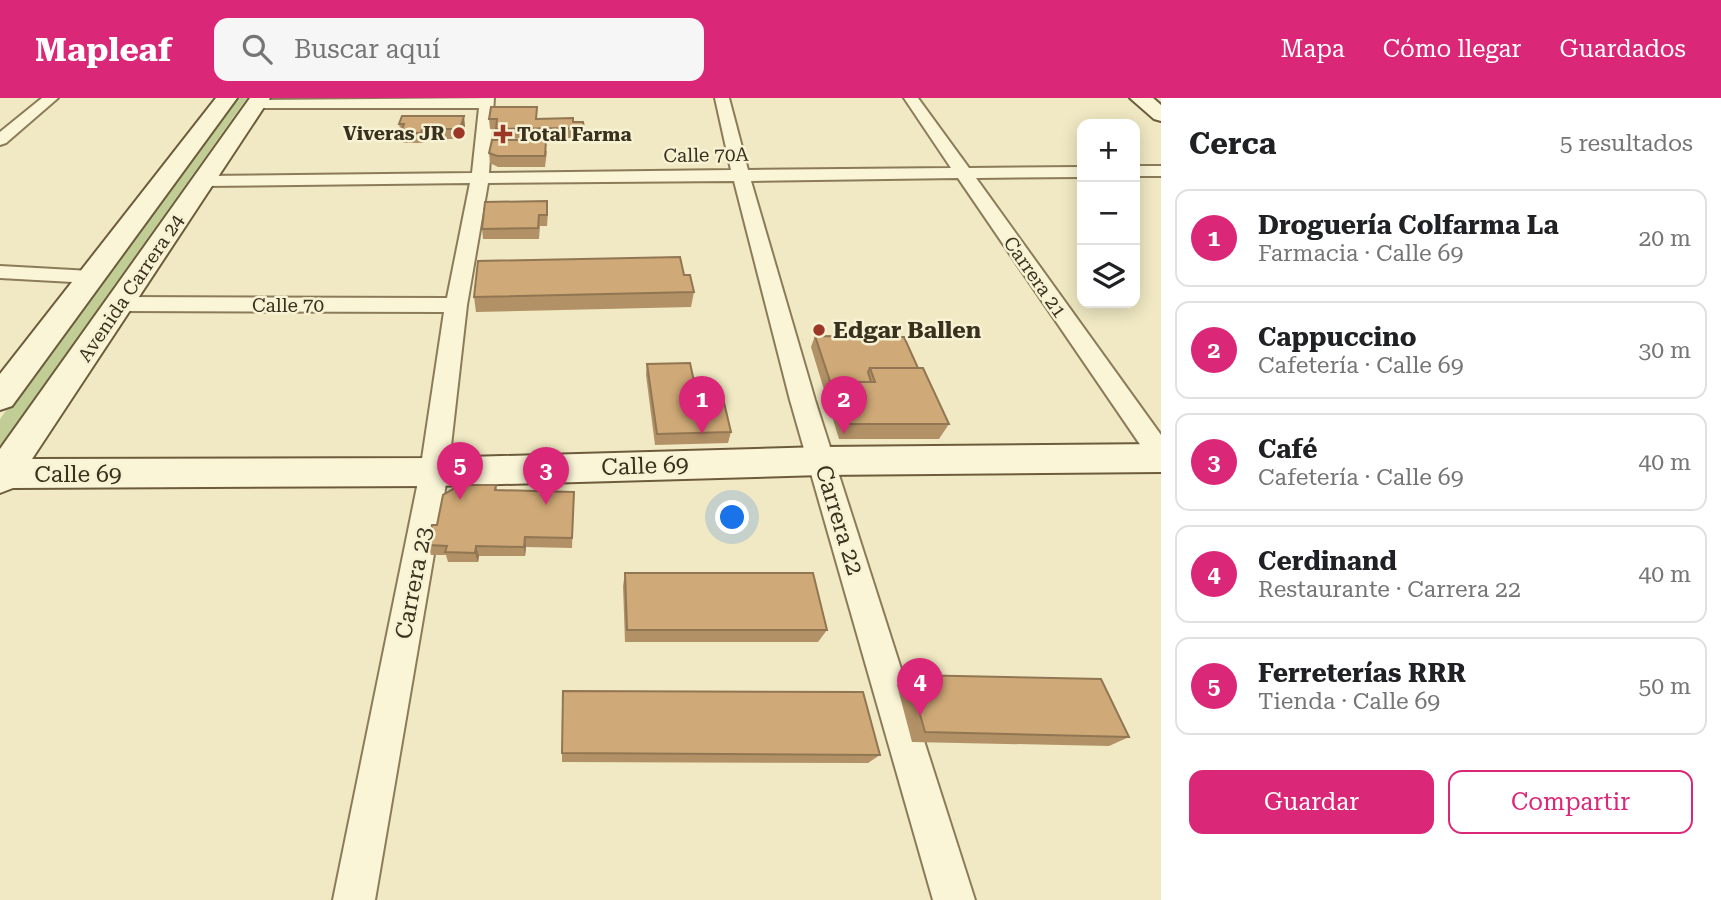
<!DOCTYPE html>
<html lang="es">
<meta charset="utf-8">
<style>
body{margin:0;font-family:"Roboto Serif",serif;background:#f6f6f6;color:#202124}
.controls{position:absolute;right:21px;top:21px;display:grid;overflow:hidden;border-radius:14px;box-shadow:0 4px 18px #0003}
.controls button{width:63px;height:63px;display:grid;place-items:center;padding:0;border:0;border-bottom:2px solid #e0e0e0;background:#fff;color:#202124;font:35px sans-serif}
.you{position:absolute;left:733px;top:420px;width:24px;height:24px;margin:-18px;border:5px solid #fff;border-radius:50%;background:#1a73e8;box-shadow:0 0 0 10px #1a73e833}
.badge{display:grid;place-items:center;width:46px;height:46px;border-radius:50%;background:#db2777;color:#fff;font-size:23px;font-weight:700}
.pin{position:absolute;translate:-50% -58px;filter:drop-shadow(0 2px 4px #0008)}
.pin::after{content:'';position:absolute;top:37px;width:24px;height:21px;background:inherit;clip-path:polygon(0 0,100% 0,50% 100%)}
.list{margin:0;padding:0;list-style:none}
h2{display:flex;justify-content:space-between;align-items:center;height:91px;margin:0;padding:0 28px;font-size:30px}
h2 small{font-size:23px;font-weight:400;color:#757577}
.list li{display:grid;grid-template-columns:46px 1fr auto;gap:21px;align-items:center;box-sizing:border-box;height:98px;margin:0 14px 14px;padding:0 14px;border:2px solid #e0e0e0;border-radius:14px}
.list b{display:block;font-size:26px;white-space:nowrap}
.list p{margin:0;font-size:23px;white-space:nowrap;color:#757577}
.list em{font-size:23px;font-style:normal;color:#757577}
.actions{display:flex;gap:14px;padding:21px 28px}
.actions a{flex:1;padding:16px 0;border:2px solid #db2777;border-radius:14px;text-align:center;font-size:24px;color:#db2777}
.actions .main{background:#db2777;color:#fff}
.icon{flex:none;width:38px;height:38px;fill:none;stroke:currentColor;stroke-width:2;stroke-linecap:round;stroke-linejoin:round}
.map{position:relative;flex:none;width:1161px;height:802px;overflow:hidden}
header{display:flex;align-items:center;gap:42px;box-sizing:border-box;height:98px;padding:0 35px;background:#db2777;color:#fff}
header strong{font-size:33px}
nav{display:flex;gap:38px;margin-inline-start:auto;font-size:24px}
.search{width:490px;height:63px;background:#f6f6f6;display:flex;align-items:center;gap:18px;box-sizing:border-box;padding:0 24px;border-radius:14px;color:#757577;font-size:26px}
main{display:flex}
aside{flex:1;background:#fff}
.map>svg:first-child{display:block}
</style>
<header>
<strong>Mapleaf</strong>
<div class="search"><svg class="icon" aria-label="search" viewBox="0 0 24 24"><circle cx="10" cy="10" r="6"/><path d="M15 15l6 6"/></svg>Buscar aquí</div>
<nav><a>Mapa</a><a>Cómo llegar</a><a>Guardados</a></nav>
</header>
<main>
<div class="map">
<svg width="1161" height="802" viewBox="0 0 1161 802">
<rect width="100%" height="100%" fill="#f0e9c3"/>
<path fill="#c0ce96" d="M236,0H247L0,348V321Z"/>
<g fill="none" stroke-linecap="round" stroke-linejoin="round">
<defs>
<path id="street" d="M42,0H58L6,45L0,47V34Z
M494,0L489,75L731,72L715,0H729L748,72L951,70L904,0H918L969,70L1082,69V79L976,80L1161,337V367L1152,364L958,80L751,83L815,302L975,802H933L790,302L734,83L488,85L467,207L448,374L375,802H333L420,374L444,214L121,213L113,211L110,206L113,201L121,199L447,200L470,85L204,88L195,83L204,78L472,75L479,10H256L249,6L256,2Z
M1135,68H1161V78H1135Z
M0,168L91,173L98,175L101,179L98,183L91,185L0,180Z"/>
<path id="secondary" d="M216,0H237L12,308L0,312V276Z
M250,0H270L32,361L434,360L822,349L1161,346V374L822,377L434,388L13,390L0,395V351Z
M1130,0H1153L1161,7V23L1154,21Z"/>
</defs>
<use href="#street" stroke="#8b7b59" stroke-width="4"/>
<use href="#secondary" stroke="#6d5c3c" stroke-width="4"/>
<use href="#street" fill="#faf5d7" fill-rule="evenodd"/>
<use href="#secondary" fill="#faf5d7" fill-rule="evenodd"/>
</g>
<path fill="#b29166" d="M489,21H537L583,24L584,40L497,41L496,31H490Z
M399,26L465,28L461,41H424L423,45H403Z
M547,53L545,69H498L490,65L489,55Z
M548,114L547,128H540L539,141H483L482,131Z
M684,177L694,194L691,209L476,214L474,199Z
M815,238L918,270L949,326L939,341H839L811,249Z
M647,266L697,297L731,334L728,345L655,347L646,277Z
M496,387L497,392L574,394L572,450L526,449L525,458H479L478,464H448L446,457H431L428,447L437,427Z
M625,475L827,532L818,544H625L623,488Z
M909,577L1129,639L1109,648L912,644L897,587Z
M562,655L880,657L868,665L562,664Z"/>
<path fill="#917653" d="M464,18L465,28L461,41L460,31Z
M422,31L424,41L423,45L421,35Z
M525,439L526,449L525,458L524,449Z
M476,448L479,458L478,464L475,455Z"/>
<path fill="#cfa977" stroke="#917653" stroke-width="2" d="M491,9H537L536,21L573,20V24H583L584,30L496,31L497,21H489Z
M402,18H464L460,31H422L421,35H401L404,26H399Z
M492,42H546L545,58H497L489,55Z
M547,103V117H539L538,130L482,131L485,104Z
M680,159L684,177H690L694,194L474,199L478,163Z
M815,238L904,239L918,270H870L868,274L871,284H834L832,289Z
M690,265L697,297L722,296L731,334L657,336L647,266Z
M870,270H923L949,326H846L834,284H875Z
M460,387H496L495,392L574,394L572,440L525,439L524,449L476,448L475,455L445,454L447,448L428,447L432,427H437L443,397Z
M625,475H813L827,532H627Z
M909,577L1101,581L1129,639L925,634Z
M563,593L863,594L880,657L562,655Z"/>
<g fill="#9c3727" stroke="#f7f2d3" stroke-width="2.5">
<circle cx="459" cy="35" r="7"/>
<path d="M499.5 25.5h7v7h7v7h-7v7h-7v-7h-7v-7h7z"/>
<circle cx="819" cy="232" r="7"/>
</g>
<g text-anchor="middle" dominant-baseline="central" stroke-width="5" stroke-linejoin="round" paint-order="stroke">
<g font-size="19" font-weight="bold" fill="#3a301e" stroke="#f7f2d3" text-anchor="end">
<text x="445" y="35">Viveras JR</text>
<text x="517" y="36" text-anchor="start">Total Farma</text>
</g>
<g font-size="19" fill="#3a301e" stroke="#f7f2d3">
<text transform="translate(706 57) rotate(-1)">Calle 70A</text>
<text transform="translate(1035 179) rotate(55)">Carrera 21</text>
<text transform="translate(131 190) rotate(-56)">Avenida Carrera 24</text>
<text x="288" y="207">Calle 70</text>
</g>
<g font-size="23" font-weight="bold" fill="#3a301e" stroke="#f7f2d3" text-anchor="start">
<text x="833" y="232">Edgar Ballen</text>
</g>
<g font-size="23" fill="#3a301e" stroke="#f7f2d3">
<text transform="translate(645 368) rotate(-2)">Calle 69</text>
<text x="78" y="376">Calle 69</text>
<text transform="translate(839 422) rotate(73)">Carrera 22</text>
<text transform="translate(414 485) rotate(-79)">Carrera 23</text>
</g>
</g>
</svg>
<div class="controls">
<button>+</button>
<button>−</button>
<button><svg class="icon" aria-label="layers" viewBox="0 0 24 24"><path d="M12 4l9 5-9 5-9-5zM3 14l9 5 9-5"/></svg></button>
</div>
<div class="you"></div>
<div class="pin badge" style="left:702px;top:336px">1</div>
<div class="pin badge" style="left:844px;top:336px">2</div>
<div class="pin badge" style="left:546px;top:407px">3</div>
<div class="pin badge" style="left:920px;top:618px">4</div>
<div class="pin badge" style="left:460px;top:402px">5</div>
</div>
<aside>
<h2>Cerca<small>5 resultados</small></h2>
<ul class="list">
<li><span class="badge">1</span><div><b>Droguería Colfarma La</b><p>Farmacia · Calle 69</p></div><em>20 m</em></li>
<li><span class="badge">2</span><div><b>Cappuccino</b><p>Cafetería · Calle 69</p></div><em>30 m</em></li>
<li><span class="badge">3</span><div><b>Café</b><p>Cafetería · Calle 69</p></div><em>40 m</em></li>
<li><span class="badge">4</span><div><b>Cerdinand</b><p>Restaurante · Carrera 22</p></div><em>40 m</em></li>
<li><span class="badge">5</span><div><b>Ferreterías RRR</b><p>Tienda · Calle 69</p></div><em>50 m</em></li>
</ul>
<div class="actions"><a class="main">Guardar</a><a>Compartir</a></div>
</aside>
</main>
